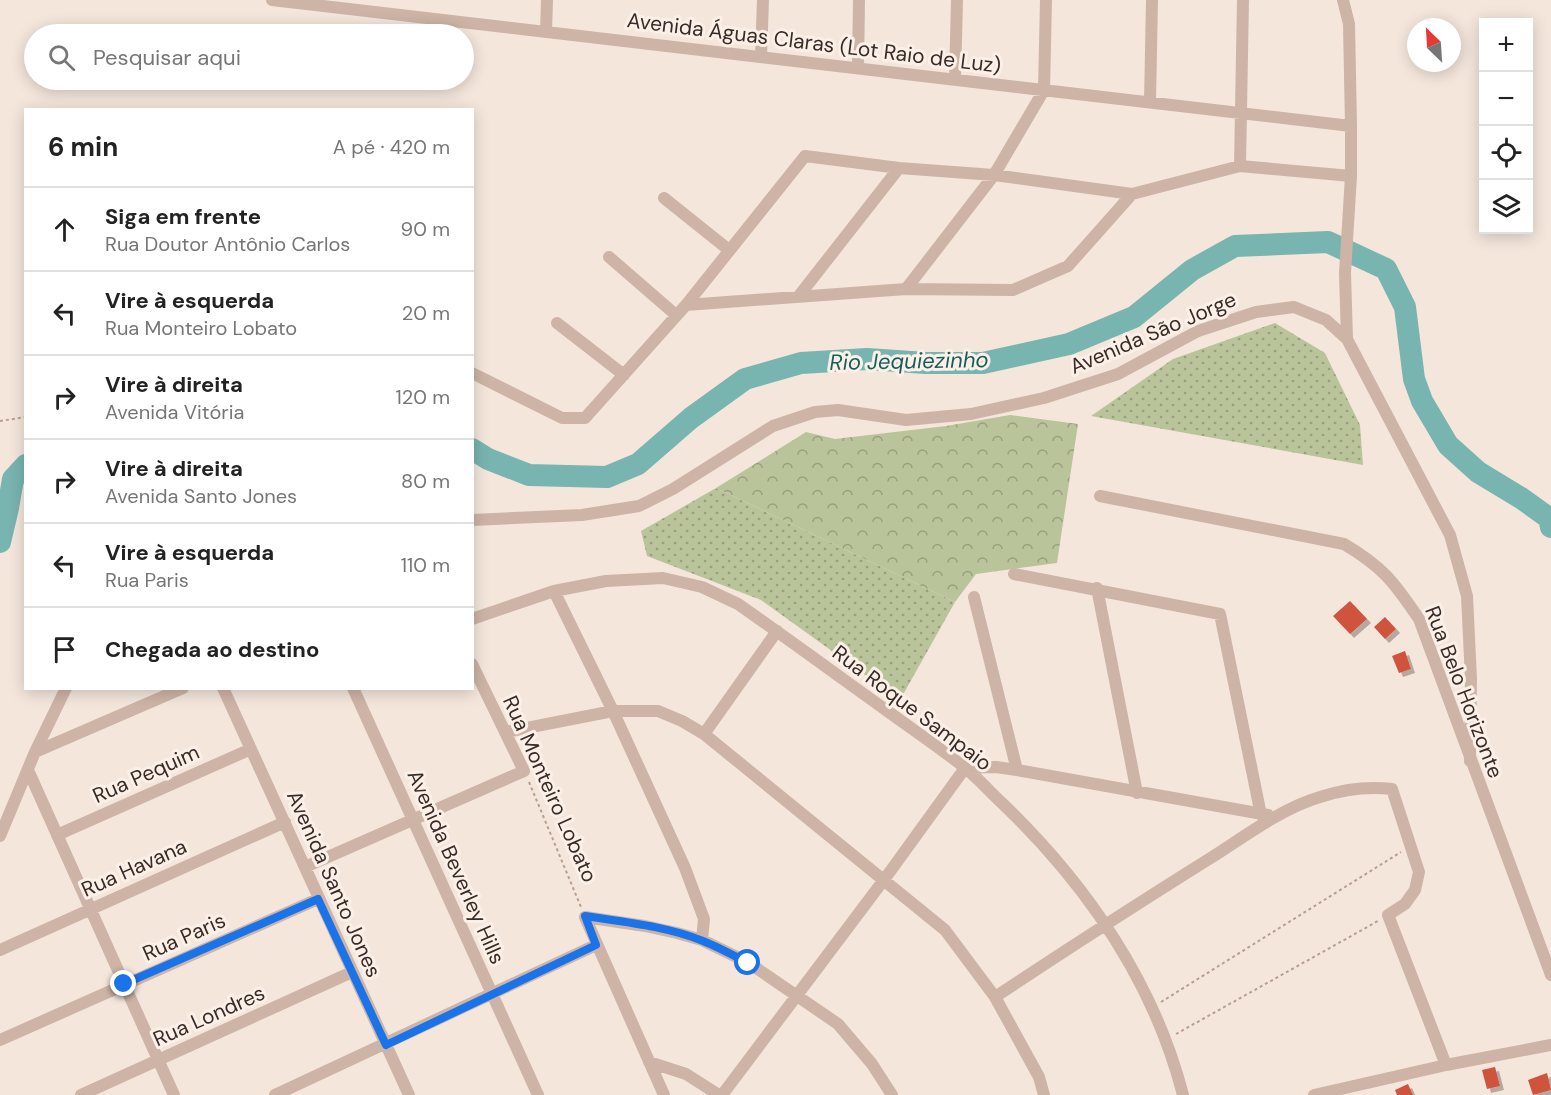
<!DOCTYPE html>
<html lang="pt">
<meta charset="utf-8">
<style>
body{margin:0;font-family:"DM Sans",sans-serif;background:#f2f2f2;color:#222}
.controls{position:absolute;right:18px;top:18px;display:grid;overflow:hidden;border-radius:0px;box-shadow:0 3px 15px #0003}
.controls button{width:54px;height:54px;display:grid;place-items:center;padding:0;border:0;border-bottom:2px solid #e0e0e0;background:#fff;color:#222;font:30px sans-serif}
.compass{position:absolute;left:1407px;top:18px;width:54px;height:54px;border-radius:50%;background:#fff;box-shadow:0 3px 15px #0003;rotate:335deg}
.stop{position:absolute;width:18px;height:18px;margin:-14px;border:4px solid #1a73e8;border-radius:50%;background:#fff}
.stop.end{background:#1a73e8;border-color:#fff;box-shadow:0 2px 6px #0008}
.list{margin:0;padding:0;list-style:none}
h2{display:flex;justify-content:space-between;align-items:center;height:78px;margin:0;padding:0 24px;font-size:26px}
h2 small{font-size:20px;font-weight:400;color:#767676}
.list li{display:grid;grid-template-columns:39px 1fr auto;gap:18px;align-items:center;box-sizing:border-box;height:84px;padding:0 24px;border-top:2px solid #e0e0e0}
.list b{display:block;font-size:22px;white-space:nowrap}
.list p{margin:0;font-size:20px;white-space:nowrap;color:#767676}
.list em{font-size:20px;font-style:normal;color:#767676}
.icon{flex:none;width:33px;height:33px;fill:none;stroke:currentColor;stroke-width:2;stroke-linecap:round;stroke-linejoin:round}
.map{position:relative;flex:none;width:1551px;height:1095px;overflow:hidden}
.search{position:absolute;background:#fff;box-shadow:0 3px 15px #0003;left:24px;top:24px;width:450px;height:66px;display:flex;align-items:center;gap:15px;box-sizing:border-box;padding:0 21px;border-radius:33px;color:#767676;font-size:22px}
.panel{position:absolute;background:#fff;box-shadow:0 3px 15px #0003;left:24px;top:108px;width:450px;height:582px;border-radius:0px}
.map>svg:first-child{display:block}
</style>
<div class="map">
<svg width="1551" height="1095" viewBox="0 0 1551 1095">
<defs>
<pattern id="grass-dots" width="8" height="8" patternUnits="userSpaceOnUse" patternTransform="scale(1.5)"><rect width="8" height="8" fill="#bac49a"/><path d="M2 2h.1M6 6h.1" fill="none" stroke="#989f7e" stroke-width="1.8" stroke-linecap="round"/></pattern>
<pattern id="forest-crowns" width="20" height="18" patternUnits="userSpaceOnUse" patternTransform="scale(1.5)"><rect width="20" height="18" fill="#bac49a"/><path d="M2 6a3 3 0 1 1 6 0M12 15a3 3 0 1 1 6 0" fill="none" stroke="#989f7e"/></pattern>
<filter id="shadow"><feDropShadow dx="4" dy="4" stdDeviation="0" flood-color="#0004"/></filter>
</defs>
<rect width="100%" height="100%" fill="#f4e6db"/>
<path fill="url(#grass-dots)" d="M1275,323L1325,353L1360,425L1363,465L1091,416L1173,359Z
M716,488L955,602L900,700L761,600L647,556L641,531Z"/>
<path fill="url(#forest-crowns)" d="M1010,415L1078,424L1057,563L976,574L955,602L716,488L806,432L835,439L946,426Z"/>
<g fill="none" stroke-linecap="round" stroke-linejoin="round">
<path stroke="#78b4b0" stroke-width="22" d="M472,449L488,459L529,475L607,477L638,464L691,418L745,379L801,363L867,359L926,363H983L1069,344L1134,317L1192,270L1235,246L1328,242L1386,269L1405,307L1414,379L1422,401L1448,445L1478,472L1521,498L1549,518L1551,527
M0,542L8,508L13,479L26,465"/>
</g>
<path fill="#d0533d" filter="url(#shadow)" d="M1350,601L1367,619L1350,634L1333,616Z
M1385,617L1396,629L1385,639L1374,627Z
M1405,651L1411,669L1399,673L1392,656Z
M1495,1067L1500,1086L1487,1089L1482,1070Z
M1547,1073L1551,1090L1533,1095L1528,1080Z
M1408,1084L1413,1095H1397L1395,1090Z"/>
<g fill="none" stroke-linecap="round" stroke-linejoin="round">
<path stroke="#b99e90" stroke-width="2" stroke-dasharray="3 3" stroke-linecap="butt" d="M0,421L26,417
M529,782L581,907
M1161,1002L1401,852
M1176,1034L1378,921"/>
<path stroke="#cdb4a6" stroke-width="12" d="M272,0L1351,126
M1343,0L1349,24L1351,126V176L1345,273L1347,339
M546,32L547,0
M761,57L763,0
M858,68L859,0
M955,79L957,0
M1150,102L1152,0
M1240,166L1243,0
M664,198L729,250
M609,257L676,315
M906,289L994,175L1044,90L1046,0
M798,297L899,168
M686,305L805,156L899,168L994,175L1132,194
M557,323L624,375
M472,373L562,418H585L686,305L906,289L1013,290L1068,266L1132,194L1240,166L1351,176
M1100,496L1344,544C1383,567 1394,582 1419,619L1551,975
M472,520L582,515L639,506L673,489L773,426L815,412L838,410L906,420L971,414L1044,398L1118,374L1198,331L1256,312L1294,307L1326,320L1347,339L1450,535L1467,596L1471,679L1470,761
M1014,574L1220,614L1261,815
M1097,588L1137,793
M554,591L613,711L685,868L704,919L702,940
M974,597L1017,770
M472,619L554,591L606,581L663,578L702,587L738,604C788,639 837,675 886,710C912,729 939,747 964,767C978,778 990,792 1003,804C1086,884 1154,982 1183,1095
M223,688L409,1095
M353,688L538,1095
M506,732L613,711H658L682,721L704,734L945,930L995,997L1039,1077L1044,1095
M704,734L777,631
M35,752L183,688
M965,768L996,767L1017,770L1268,815
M28,770L174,1095
M57,835L251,749
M0,836L35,752L66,688
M305,867L524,771L472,664
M585,917L645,926L677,933L702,940L749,963L838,1024L872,1064L892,1095
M585,917L664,1095
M0,950L285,822
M995,997C1066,950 1137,904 1209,859C1244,837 1280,809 1320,797C1344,789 1367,786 1392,789L1419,872L1415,890L1405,904L1388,915L1446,1065
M0,1040L318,899
M649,1062L686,1074L719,1095
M81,1095L352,972
M275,1095L596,945
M722,1095L889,873L965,768
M1314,1095L1446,1065L1551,1045"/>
</g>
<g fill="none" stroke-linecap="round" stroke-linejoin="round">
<path stroke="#1a73e8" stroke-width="8" d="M124,984L318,899L386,1045L596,945L585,916C624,922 666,926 703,941C718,947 733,955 748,963"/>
</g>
<g text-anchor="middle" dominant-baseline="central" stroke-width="6" stroke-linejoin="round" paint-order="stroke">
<g font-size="21" fill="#392b27" stroke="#fbf0e8">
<text transform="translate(814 43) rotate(7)">Avenida Águas Claras (Lot Raio de Luz)</text>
<text transform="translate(1153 333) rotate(-23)">Avenida São Jorge</text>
<text transform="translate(1464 692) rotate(69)">Rua Belo Horizonte</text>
<text transform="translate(912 708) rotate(37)">Rua Roque Sampaio</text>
<text transform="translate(146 774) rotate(-24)">Rua Pequim</text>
<text transform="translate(550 789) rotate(66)">Rua Monteiro Lobato</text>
<text transform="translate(456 867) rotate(66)">Avenida Beverley Hills</text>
<text transform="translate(134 868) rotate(-24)">Rua Havana</text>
<text transform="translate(334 884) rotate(66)">Avenida Santo Jones</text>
<text transform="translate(184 937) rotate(-24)">Rua Paris</text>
<text transform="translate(209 1016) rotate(-24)">Rua Londres</text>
</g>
<g font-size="22" font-style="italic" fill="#195e5c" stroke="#fbf0e8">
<text transform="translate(909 361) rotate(-1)">Rio Jequiezinho</text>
</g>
</g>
</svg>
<div class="controls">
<button>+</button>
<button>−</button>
<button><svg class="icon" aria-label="locate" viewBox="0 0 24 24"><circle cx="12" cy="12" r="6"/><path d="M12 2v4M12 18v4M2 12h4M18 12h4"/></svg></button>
<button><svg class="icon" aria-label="layers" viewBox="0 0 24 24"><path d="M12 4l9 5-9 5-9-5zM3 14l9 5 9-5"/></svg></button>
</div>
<svg class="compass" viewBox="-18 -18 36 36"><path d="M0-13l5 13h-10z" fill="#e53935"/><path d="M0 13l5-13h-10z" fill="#767676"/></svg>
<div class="stop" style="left:748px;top:963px"></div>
<div class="stop end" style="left:124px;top:984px"></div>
<div class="search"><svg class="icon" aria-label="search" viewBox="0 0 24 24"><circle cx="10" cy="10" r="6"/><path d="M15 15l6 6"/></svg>Pesquisar aqui</div>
<section class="panel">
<h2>6 min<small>A pé · 420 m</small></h2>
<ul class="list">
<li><svg class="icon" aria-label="ahead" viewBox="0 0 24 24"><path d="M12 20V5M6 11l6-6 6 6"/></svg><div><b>Siga em frente</b><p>Rua Doutor Antônio Carlos</p></div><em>90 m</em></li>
<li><svg class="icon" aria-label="left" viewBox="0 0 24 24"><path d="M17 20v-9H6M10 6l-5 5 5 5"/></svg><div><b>Vire à esquerda</b><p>Rua Monteiro Lobato</p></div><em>20 m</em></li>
<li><svg class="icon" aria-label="right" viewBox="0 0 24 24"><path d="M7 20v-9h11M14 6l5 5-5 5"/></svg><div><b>Vire à direita</b><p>Avenida Vitória</p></div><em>120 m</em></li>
<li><svg class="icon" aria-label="right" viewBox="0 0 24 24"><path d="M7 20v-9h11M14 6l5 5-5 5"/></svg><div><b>Vire à direita</b><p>Avenida Santo Jones</p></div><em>80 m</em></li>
<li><svg class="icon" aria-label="left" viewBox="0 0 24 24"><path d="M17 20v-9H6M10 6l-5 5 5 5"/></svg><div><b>Vire à esquerda</b><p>Rua Paris</p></div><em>110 m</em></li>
<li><svg class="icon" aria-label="arrive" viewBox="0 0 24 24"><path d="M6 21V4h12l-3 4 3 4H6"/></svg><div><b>Chegada ao destino</b></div></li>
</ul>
</section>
</div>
